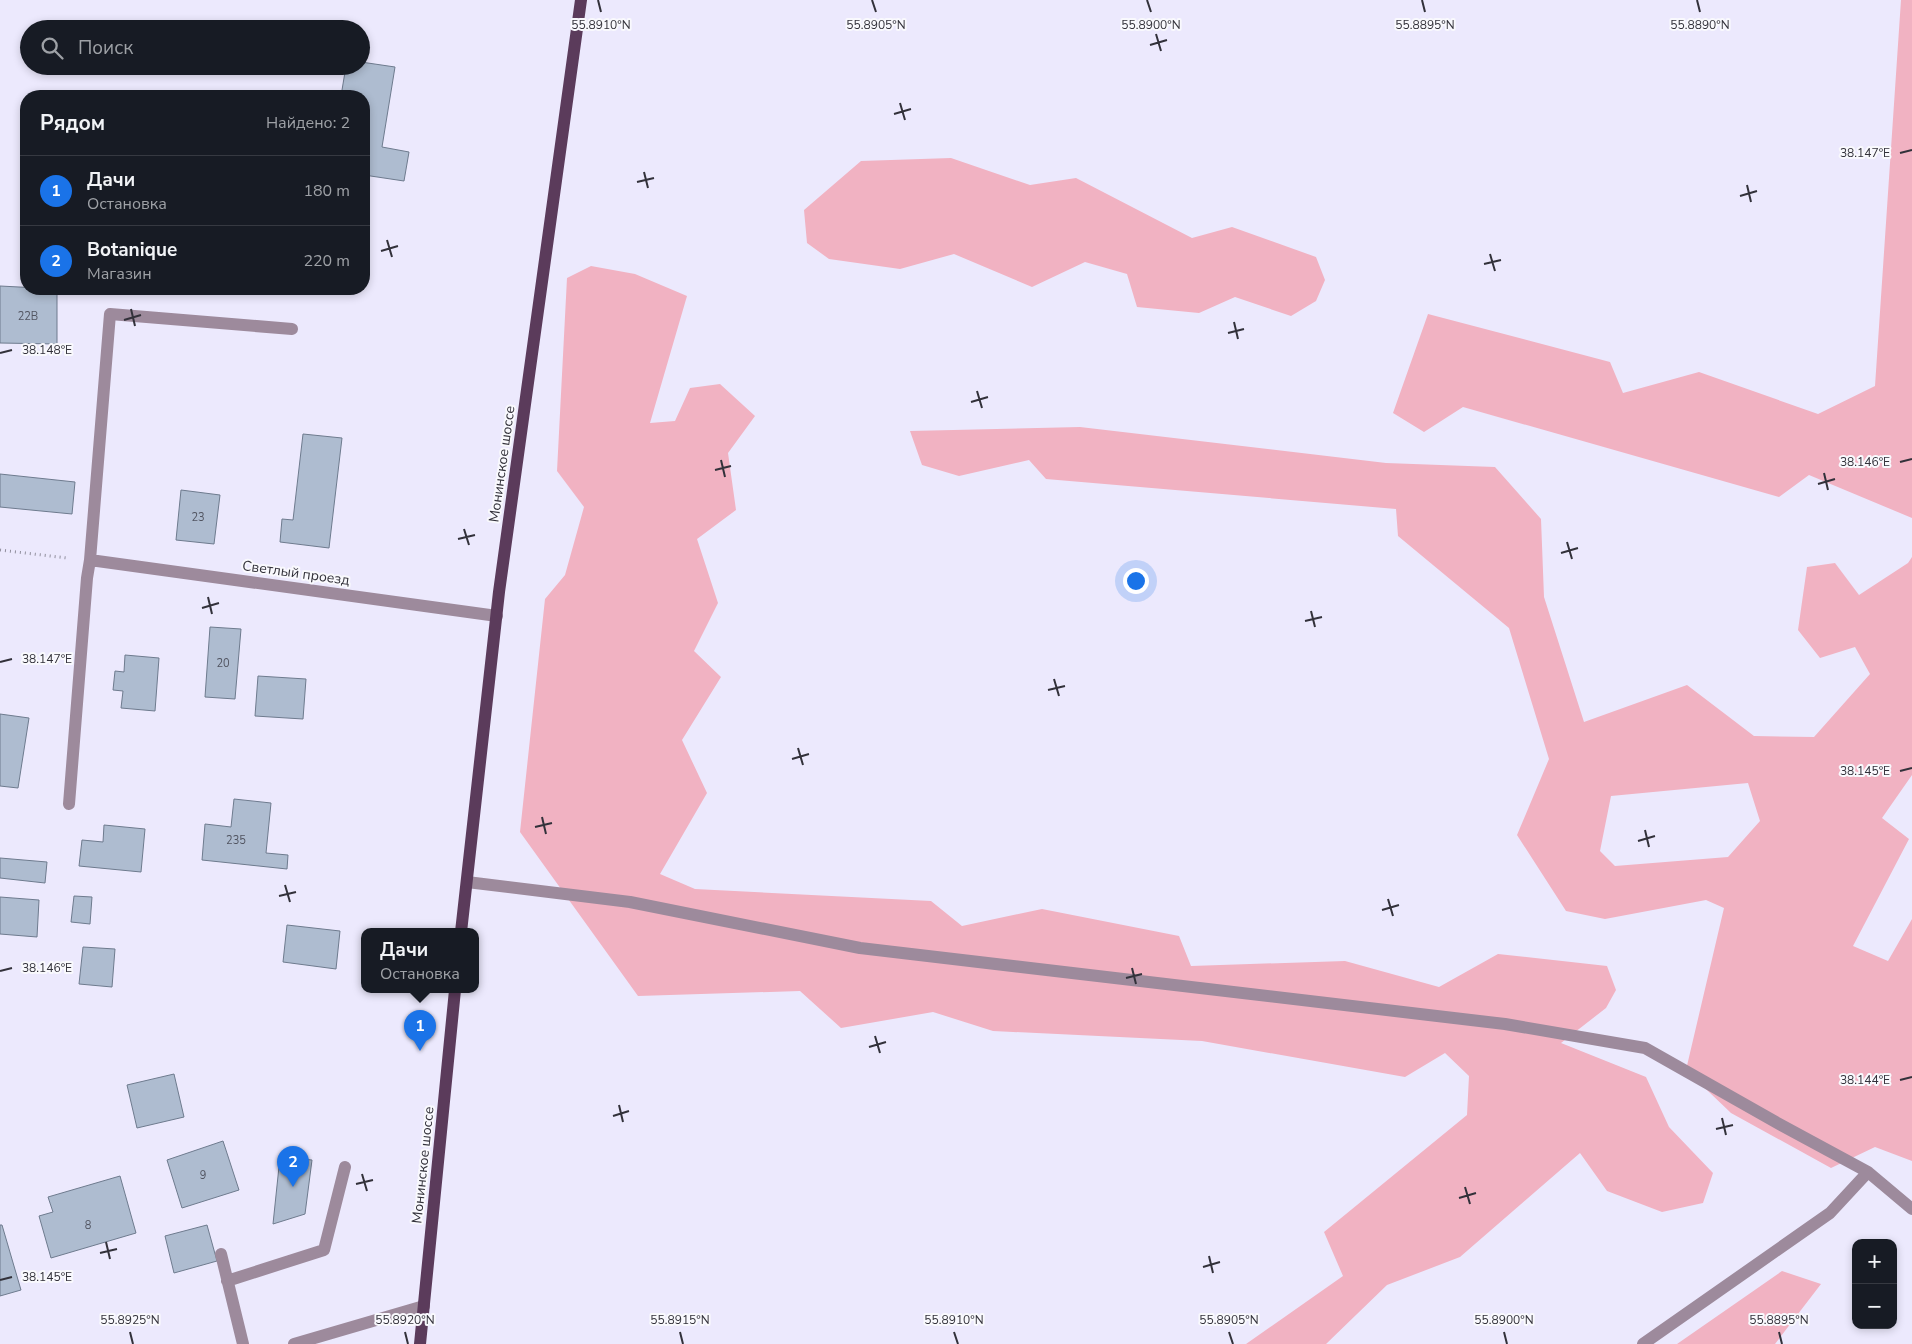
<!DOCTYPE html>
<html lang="ru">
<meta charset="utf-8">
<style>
body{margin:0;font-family:"Nunito Sans",sans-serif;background:#242831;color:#f1f3f6}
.controls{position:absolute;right:15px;bottom:15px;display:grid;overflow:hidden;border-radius:10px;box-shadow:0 2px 8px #0003}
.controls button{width:45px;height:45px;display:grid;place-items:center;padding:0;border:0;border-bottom:1px solid #363941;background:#171b24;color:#f1f3f6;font:25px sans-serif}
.you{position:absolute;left:1135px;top:580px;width:18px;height:18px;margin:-12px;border:4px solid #fff;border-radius:50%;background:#1a73e8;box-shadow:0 0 0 8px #1a73e833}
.badge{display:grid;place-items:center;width:32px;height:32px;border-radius:50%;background:#1a73e8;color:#fff;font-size:16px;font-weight:700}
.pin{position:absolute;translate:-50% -41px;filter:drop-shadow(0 1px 2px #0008)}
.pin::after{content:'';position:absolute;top:26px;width:18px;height:15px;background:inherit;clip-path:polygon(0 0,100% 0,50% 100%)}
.popup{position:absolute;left:361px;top:928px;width:118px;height:65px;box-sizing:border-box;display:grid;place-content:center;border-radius:10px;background:#171b24;filter:drop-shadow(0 1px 4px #0005);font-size:16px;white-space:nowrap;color:#9ea1a6}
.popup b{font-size:19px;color:#f1f3f6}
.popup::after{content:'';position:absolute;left:50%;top:100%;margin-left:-10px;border:10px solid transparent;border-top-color:#171b24}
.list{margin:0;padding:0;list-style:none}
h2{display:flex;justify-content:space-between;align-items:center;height:65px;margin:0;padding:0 20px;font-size:21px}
h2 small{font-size:16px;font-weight:400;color:#9ea1a6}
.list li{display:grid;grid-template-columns:32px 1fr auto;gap:15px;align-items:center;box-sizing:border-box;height:70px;padding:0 20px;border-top:1px solid #363941}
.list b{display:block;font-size:19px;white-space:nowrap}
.list p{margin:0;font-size:16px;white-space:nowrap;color:#9ea1a6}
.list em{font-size:16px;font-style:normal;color:#9ea1a6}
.icon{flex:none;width:28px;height:28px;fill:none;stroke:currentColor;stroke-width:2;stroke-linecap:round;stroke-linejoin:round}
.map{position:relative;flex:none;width:1912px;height:1344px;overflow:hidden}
.search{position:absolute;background:#171b24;box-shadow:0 2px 8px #0003;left:20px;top:20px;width:350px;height:55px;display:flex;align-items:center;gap:12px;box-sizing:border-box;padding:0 18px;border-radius:28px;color:#9ea1a6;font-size:19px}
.panel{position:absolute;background:#171b24;box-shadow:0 2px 8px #0003;left:20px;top:90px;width:350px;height:205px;border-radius:20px}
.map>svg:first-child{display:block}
</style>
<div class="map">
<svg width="1912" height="1344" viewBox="0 0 1912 1344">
<rect width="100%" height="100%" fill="#ece9fd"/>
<path fill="#f1b2c2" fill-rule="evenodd" d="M1901,0H1912V518L1809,475L1779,497L1463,407L1424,432L1393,413L1428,314L1610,362L1623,393L1699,372L1818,414L1875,386Z
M951,158L1030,185L1076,178L1192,238L1232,227L1316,257L1325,280L1316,301L1291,316L1235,297L1199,313L1137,307L1127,274L1085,262L1032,287L954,254L900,269L829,259L807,243L804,210L861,161Z
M591,266L635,274L687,296L650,423L675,421L690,388L720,384L755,416L728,453L736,510L697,539L718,603L694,651L721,677L682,740L707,793L660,874L695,889L931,901L962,926L1042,909L1179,936L1191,966L1345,961L1439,987L1498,954L1607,966L1616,990L1606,1008L1561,1043L1646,1077L1669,1127L1713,1173L1703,1203L1662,1212L1607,1191L1580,1153L1460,1257L1387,1285L1326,1344H1246L1343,1276L1324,1232L1467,1115L1469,1076L1445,1053L1405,1077L1202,1041L993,1031L933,1012L841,1028L800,991L638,996L520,832L545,599L565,575L584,507L557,471L567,278Z
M1080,427L1386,463L1495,467L1541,519L1544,597L1584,722L1687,685L1754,736L1814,737L1870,674L1855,647L1820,658L1798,630L1807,567L1835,563L1859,595L1908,563L1912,557V775L1882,818L1909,839L1853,946L1888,961L1912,919V1161L1875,1147L1831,1168L1731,1113L1686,1070L1724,908L1706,900L1605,919L1566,911L1517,835L1549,759L1509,628L1398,536L1396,509L1046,479L1029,460L959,476L922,465L910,431ZM1748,783L1760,821L1728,857L1615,866L1600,851L1611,796Z
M1782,1271L1821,1284L1775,1344H1677Z"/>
<path fill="#aebcd0" stroke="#6e7b8e" d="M361,62L395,67L382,147L409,152L404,181L364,175V96H341L346,66H361Z
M0,286L57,289V344L0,343Z
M303,434L342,438L329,548L280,542L282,519L293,520Z
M0,474L75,482L72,514L0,507Z
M181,490L220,495L214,544L176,540Z
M210,627L241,629L235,699L205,697Z
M125,655L159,658L155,711L121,708L123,691L113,690L115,671L124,672Z
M258,676L306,679L303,719L255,716Z
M0,714L29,718L18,788L0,786Z
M234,799L271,803L266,853L288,855L287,869L202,860L205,824L231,827Z
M104,825L145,829L141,872L79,866L82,840L103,842Z
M0,858L47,862L45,883L0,878Z
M74,896L92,897L90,924L71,922Z
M0,897L39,900L37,937L0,934Z
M287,925L340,931L336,969L283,962Z
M83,947L115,949L112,987L79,984Z
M174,1074L184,1117L137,1128L127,1085Z
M223,1141L239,1190L182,1208L167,1160Z
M280,1157L312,1160L305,1214L273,1224Z
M120,1176L136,1233L51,1258L39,1216L53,1212L48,1197Z
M0,1225H2L21,1290L0,1296Z
M207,1225L217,1261L174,1273L165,1236Z"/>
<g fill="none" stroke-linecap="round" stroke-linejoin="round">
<path stroke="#918f9d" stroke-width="3" stroke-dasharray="1 4" stroke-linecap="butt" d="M0,550L67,558"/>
<path stroke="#9d8a9c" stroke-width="12" d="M90,560L497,616
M69,804L87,578L90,560L110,314L292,329
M467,882L630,902L860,948L1505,1024L1645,1048L1781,1125L1868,1172L1912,1209
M221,1254L243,1344
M227,1281L324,1250L345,1167
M294,1344L424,1306
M1643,1344L1830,1213L1868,1172"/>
<path stroke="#5b3b5b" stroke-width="12" d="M461,932L499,592L581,0
M420,1344L455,990"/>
</g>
<path fill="none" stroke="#32313a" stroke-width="2" d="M598,0L601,12M872,0L876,12M1147,0L1151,12M1422,0L1425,12M1697,0L1700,12M1156,34L1161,51M1150,45L1167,40M900,103L905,120M894,114L911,109M1900,153L1912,150M644,172L648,188M637,182L654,178M1747,185L1751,202M1740,196L1757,191M387,240L392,257M381,251L398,246M1490,254L1495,271M1484,264L1501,260M131,309L135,326M124,320L141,315M1234,322L1238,339M1228,333L1244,329M0,353L12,350M977,391L982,408M971,402L988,397M721,460L725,477M1900,462L1912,459M715,470L731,466M1824,473L1828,490M1818,484L1835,479M464,529L469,545M458,539L475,535M1567,542L1572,559M1561,553L1578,548M208,597L212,614M202,608L219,603M1311,611L1315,627M1305,621L1322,617M0,662L12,659M1054,679L1059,696M1048,690L1065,686M798,748L803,765M792,759L809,754M1900,771L1912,768M542,817L546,834M535,827L552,823M1645,830L1649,847M1638,841L1655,836M285,885L290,902M279,896L296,892M1388,899L1393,916M1382,910L1399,905M1132,968L1136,984M0,971L12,968M1126,978L1142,974M875,1036L880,1053M869,1047L886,1042M1900,1080L1912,1077M619,1105L623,1122M613,1116L629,1111M1722,1118L1726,1135M1716,1129L1733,1125M362,1174L367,1191M356,1184L373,1180M1465,1187L1470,1204M1459,1198L1476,1193M106,1242L110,1259M100,1253L117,1249M1209,1256L1213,1273M1203,1267L1220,1262M0,1280L12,1277M130,1332L133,1344M405,1332L408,1344M680,1332L683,1344M954,1332L958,1344M1229,1332L1233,1344M1504,1332L1507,1344M1779,1332L1782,1344"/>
<g text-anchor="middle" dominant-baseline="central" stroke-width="4" stroke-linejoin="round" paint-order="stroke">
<g font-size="11" fill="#515460">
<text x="28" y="316">22В</text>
<text x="198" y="517">23</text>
<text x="223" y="663">20</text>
<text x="236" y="840">235</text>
<text x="203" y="1175">9</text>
<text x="88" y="1225">8</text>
</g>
<g font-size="14" fill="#32313a" stroke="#f9f9fd">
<text transform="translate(502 464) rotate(-82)">Монинское шоссе</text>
<text transform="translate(296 573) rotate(8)">Светлый проезд</text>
<text transform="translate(423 1165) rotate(-84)">Монинское шоссе</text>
</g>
</g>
<g font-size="12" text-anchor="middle" fill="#32313a" stroke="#f9f9fd" stroke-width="4" stroke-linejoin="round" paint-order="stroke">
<text x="1700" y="29">55.8890°N</text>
<text x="601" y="29">55.8910°N</text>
<text x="876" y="29">55.8905°N</text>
<text x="1151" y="29">55.8900°N</text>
<text x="1425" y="29">55.8895°N</text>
<text x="1865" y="157">38.147°E</text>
<text x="47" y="354">38.148°E</text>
<text x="1865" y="466">38.146°E</text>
<text x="47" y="663">38.147°E</text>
<text x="1865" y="775">38.145°E</text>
<text x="47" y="972">38.146°E</text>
<text x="1865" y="1084">38.144°E</text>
<text x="47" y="1281">38.145°E</text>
<text x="130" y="1324">55.8925°N</text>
<text x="405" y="1324">55.8920°N</text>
<text x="680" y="1324">55.8915°N</text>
<text x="954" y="1324">55.8910°N</text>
<text x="1229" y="1324">55.8905°N</text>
<text x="1504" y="1324">55.8900°N</text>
<text x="1779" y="1324">55.8895°N</text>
</g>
</svg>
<div class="controls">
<button>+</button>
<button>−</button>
</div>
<div class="you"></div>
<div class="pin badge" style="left:420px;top:1051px">1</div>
<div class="popup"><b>Дачи</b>Остановка</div>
<div class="pin badge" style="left:293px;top:1187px">2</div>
<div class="search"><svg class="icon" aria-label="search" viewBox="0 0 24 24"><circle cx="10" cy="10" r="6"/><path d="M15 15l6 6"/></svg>Поиск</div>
<section class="panel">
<h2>Рядом<small>Найдено: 2</small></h2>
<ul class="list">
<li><span class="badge">1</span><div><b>Дачи</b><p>Остановка</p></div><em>180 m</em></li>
<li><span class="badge">2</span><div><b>Botanique</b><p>Магазин</p></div><em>220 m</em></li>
</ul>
</section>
</div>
